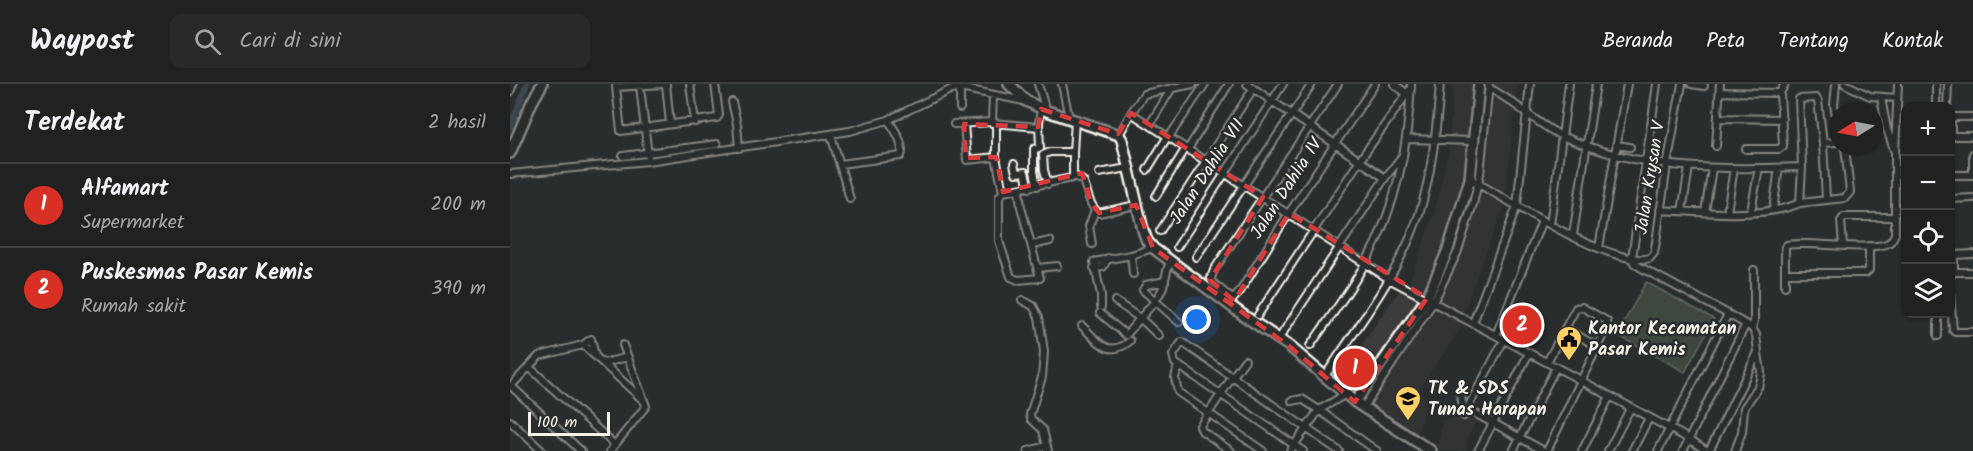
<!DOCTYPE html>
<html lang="id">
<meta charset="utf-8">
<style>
body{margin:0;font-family:Kalam,sans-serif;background:#282a2a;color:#f1f3f6}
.controls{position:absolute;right:18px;top:18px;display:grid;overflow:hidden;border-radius:12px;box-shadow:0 2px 4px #0004}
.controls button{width:54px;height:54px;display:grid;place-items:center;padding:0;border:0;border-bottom:2px solid #3d3f40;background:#202222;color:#f1f3f6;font:30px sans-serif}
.compass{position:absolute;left:1319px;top:18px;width:54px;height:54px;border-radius:50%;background:#202222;box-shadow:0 2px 4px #0004;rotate:260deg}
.scale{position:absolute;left:18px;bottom:15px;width:82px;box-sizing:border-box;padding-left:6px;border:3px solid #f4f1e8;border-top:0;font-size:16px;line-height:21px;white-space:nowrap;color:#f4f1e8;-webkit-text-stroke:4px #2a2d2e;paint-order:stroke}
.you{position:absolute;left:687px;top:236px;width:21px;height:21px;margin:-15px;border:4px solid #fff;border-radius:50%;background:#1a73e8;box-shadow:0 0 0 9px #1a73e833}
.badge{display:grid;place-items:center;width:39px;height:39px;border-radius:50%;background:#d93025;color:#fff;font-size:20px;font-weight:700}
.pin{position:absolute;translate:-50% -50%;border:3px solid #fff;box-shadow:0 2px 6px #0006}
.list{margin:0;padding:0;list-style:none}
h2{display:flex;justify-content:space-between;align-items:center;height:78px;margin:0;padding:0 24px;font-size:26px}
h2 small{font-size:20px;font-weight:400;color:#a2a4a5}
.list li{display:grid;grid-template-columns:39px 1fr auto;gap:18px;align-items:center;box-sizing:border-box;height:84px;padding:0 24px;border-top:2px solid #3d3f40}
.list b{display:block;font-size:22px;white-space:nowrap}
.list p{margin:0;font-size:20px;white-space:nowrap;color:#a2a4a5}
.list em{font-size:20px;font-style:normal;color:#a2a4a5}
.icon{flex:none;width:33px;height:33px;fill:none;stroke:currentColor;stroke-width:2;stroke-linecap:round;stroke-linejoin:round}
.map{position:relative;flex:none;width:1463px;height:367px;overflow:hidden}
header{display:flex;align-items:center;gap:36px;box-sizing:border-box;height:84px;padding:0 30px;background:#202222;border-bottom:2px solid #3d3f40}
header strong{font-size:28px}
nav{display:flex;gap:33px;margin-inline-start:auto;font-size:21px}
.search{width:420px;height:54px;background:#282a2a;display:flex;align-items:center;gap:15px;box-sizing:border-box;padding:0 21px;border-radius:12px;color:#a2a4a5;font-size:22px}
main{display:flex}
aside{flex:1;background:#202222}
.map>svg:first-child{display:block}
</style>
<header>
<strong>Waypost</strong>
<div class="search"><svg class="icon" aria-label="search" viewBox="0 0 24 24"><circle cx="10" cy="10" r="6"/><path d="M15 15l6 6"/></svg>Cari di sini</div>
<nav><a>Beranda</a><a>Peta</a><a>Tentang</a><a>Kontak</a></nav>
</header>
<main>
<aside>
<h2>Terdekat<small>2 hasil</small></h2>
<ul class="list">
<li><span class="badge">1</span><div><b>Alfamart</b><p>Supermarket</p></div><em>200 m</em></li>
<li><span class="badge">2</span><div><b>Puskesmas Pasar Kemis</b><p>Rumah sakit</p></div><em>390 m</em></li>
</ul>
</aside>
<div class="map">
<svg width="1463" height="367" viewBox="0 0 1463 367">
<rect width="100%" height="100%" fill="#2a2d2e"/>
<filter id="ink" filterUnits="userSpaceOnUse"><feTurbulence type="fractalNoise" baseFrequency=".0167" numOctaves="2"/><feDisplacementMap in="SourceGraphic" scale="12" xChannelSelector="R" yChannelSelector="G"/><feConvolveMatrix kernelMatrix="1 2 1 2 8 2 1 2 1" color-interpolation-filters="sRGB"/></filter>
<g filter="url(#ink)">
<path fill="#3e3a3b" d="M943,0H1007L1005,27L994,122L949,239L953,241L908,307L917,315L907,354L826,298L889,207L899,199L925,127L939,64Z
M956,333L966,338L956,357L957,366L959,367H927L932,336Z"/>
<path fill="#596953" stroke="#a6ad9e" stroke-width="1.5" d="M1136,198L1204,235L1175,288L1107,251Z"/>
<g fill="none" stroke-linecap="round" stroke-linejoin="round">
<path stroke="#526675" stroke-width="6" d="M0,43L17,0"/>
<defs>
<path id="street" d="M154,0L106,3L111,47L207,34L209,31L205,0
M156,0L160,40
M180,0L185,38
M528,0L536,27
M552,0L559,34
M737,0L875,94L772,250
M828,0L704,186L701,194L702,198L721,214H724L729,209L779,129L865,0
M884,0L896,9
M1147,0L1122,174L1124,179L1130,183L1218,230
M1181,0L1194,2
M1326,0L1324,21L1328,43
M1335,0L1360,12L1387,14
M130,2L138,72
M450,4V24
M979,4C1005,17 1025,39 1052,52C1129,87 1210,86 1292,83
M0,8L3,0
M1210,8L1270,9
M1371,14L1377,45L1384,66
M222,18L227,40L229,64
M1426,22V0
M1437,22L1438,0
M1336,26V27
M621,29L634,10L683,0
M1440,33H1463
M1208,34L1272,35
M1441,34V52
M482,39L529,43
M444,40L482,38L483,11
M454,40L457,76L486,73
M486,40V73L493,108
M640,40L662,4
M321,51L340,115
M609,51L621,29L879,195L1072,297L1179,355L1197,367
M1440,52H1463
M659,53L695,0
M897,55L965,57
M1313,59L1328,58
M1106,61L1120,63
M1206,62L1210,0
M678,65L719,0
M1236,65H1269L1273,62L1270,9L1275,0
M113,72L207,60
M330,80L391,72C395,60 385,46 378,36
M504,80L506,89L515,88L519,104
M637,86L658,52
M589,89L618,84
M0,90L138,77L340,47L378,36L442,5L450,4L514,17
M563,91L573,97C578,107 578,121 589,129L626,121
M1440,91H1463
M1463,91V70
M875,94L893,71
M960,95C995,114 1103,185 1140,174L1144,169L1146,158L1157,81L1172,0
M538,100L534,86L533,71L540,68H563
M527,102L524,87V65L530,64L529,39L531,25
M509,106L511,123L530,194L508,196L501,193L489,157V113L493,108L562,94L563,91V68L565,36
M646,112L676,64
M1316,115L1313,59L1308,17L1306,14L1289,15L1292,83L1290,119L1335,114L1340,108L1335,63
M1440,115L1463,114
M1150,126C1190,128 1254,135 1290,119
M1263,126L1269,84
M1172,127L1179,84
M1241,127L1249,84
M1195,128L1202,84
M1217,128L1224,84
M1040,141L1059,0
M650,147L743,5
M1063,151L1086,0
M582,160L579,142L585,126
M522,161L540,157
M1333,161L1331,137L1334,133H1385
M667,163L773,0
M1089,164L1117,0
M1440,169L1444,171L1463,170
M621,171L643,164
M1444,171V188
M686,173L802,0
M528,184L547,182
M584,184L593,183L598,174
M1276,189H1356L1359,186V162
M1440,192L1444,188H1463
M655,197L636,201L633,206L669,238
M1275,202V163L1277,161C1299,156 1366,169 1380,158C1382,156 1384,152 1385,150V69L1388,0
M1440,210L1443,246L1445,248H1463
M512,216L523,222L529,233L534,268L532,293L520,330L521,335L533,346L538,367
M605,217L631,235L649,252
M591,223V211L584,178L621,171L623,190
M590,229L616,251L645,217L652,206L660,176
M1428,230V252
M748,231L850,76L901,4
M963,239L1007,122L1020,0
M572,242C588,257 598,275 620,257
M1055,244L1088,263
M1242,244L1244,237V186
M986,251L1032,137
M73,261L132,315
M800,262C819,235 840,207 856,178C887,122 898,63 901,0
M1037,278L1066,224L1072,223L1097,237V243L1037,367
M94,279L118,273
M668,281L665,294L668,308L753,367
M19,283L105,361
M817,289C847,243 884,196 904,144C921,102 927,45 930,0
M1,302L71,367
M0,303L29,272L73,261L81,255L85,272
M950,307L953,323L983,339L1019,269
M836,310L809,326L867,367
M953,323L954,332
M853,324L924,217L948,167L963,120L970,90L979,0
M957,325L994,256
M0,337L32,367
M100,367L136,322L113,261
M518,367L537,362
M721,367L692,347L690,342L719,298L735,276
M780,367L809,326L792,315L782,317
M793,367L665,279L663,271L672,258L829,367
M968,367L983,339L1034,367
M1003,367L1046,283
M1072,367L1100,312
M1098,367L1121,323
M1122,367L1139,334
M1148,367L1218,230L1242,244
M1173,367L1236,240
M1199,367L1248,268L1246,251L1242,244
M1225,367L1232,348L1234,324L1248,303L1250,295L1251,288L1248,269"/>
<path id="secondary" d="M499,0L516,17L537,27L609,51L612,56L633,146L637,157L643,164L733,231L779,262L845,318L921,367
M0,69L22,18L32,0
M845,318L917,214L938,166L960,95L969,0"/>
</defs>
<use href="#street" stroke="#f4f1e8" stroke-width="10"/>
<use href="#secondary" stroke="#f4f1e8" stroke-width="14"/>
<use href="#street" stroke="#2a2d2e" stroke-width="6"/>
<use href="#secondary" stroke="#2a2d2e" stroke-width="9"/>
</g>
</g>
<path d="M0 0H1463V367H0ZM531,25L608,50L621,29L753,113L700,196L724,217L779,129L917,214L845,318L779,262L643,164L626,121L589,129L581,119L572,89L493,108L486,73L456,74L454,40L528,43Z" fill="#2a2d2e" fill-opacity=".55" fill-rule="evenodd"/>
<path fill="none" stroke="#d93c3b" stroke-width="4.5" stroke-dasharray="12 8" stroke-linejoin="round" d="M531,25L608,50L621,29L753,113L700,196L724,217L779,129L917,214L845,318L779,262L643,164L626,121L589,129L581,119L572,89L493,108L486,73L456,74L454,40L528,43Z"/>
<defs>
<symbol id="civic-pin" viewBox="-11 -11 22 30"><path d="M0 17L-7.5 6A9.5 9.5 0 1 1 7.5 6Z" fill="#ffd166" stroke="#2a2d2e"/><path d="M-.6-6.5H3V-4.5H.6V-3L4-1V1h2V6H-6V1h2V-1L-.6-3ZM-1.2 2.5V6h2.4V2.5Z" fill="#111"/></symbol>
<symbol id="school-pin" viewBox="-11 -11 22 30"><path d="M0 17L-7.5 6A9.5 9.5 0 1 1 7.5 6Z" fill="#ffd166" stroke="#2a2d2e"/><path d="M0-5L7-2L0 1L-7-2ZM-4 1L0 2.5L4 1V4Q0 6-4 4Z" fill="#111"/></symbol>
</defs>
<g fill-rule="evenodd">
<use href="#civic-pin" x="1044" y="240" width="30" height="40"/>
<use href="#school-pin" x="883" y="300" width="30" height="40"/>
</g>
<g text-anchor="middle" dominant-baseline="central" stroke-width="5" stroke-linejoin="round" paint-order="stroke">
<g font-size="18" fill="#f4f1e8" stroke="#2a2d2e">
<text transform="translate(698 88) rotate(-57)">Jalan Dahlia VII</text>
<text transform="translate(1141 94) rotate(-81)">Jalan Krysan V</text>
<text transform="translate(777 105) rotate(-57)">Jalan Dahlia IV</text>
</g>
<g font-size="18" font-weight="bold" fill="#f4f1e8" stroke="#2a2d2e" text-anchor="start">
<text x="1078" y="245">Kantor Kecamatan<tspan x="1078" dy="21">Pasar Kemis</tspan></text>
<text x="918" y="305">TK &amp; SDS<tspan x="918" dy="21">Tunas Harapan</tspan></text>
</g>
</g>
</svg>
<div class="controls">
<button>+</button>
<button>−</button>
<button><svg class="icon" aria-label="locate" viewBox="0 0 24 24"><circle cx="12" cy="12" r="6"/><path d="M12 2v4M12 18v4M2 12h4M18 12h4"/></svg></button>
<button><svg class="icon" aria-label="layers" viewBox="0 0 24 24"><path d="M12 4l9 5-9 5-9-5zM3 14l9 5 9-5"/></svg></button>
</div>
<svg class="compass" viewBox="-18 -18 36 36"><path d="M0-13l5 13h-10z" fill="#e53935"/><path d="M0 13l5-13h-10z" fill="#a2a4a5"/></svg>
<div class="scale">100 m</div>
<div class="you"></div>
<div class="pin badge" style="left:845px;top:284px">1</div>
<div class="pin badge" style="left:1012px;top:241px">2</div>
</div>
</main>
